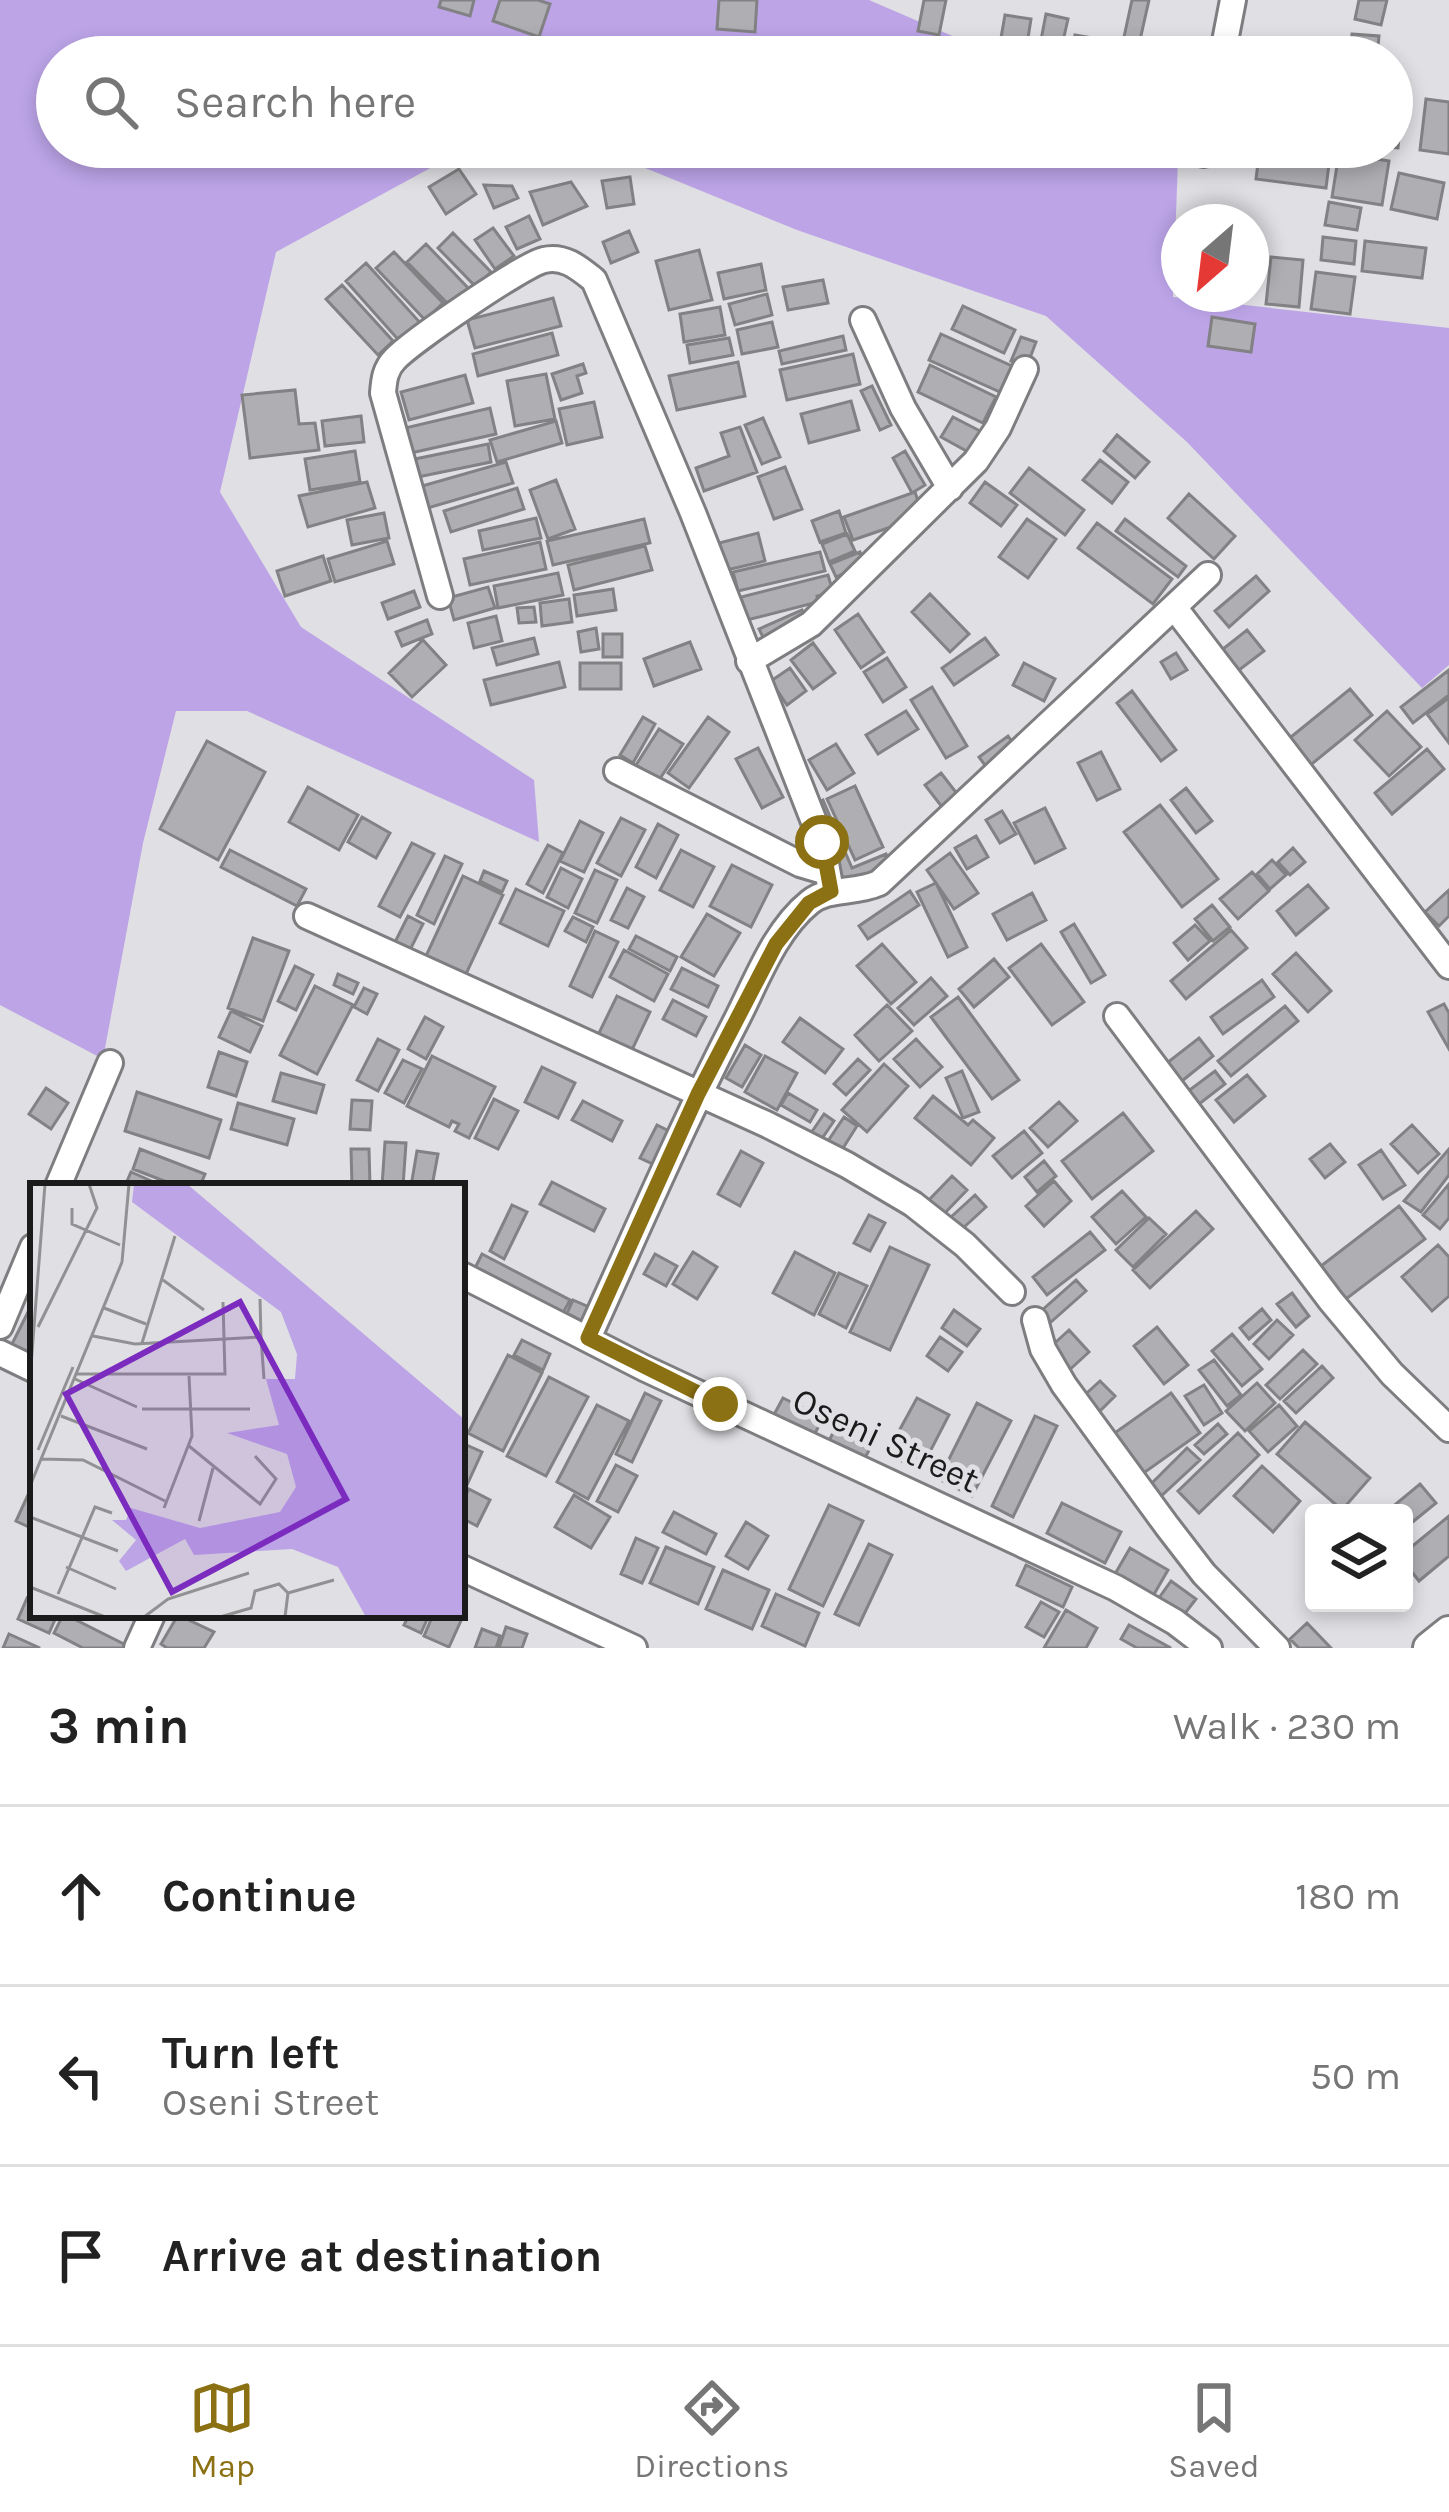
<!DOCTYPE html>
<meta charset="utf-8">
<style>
body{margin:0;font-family:Karla,sans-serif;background:#f6f6f6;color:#222}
.controls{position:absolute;right:36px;bottom:36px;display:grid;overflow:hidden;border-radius:12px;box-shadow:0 6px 18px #0003}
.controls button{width:108px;height:108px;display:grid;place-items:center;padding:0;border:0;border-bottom:3px solid #e0e0e0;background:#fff;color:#222;font:60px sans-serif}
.compass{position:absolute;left:1161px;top:204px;width:108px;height:108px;border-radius:50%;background:#fff;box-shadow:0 6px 18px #0003;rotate:208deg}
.stop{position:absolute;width:36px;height:36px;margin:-27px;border:9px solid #8b7113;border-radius:50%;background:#fff}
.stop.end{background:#8b7113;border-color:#fff;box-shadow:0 3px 12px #0008}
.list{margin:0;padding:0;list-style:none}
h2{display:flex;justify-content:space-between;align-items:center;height:156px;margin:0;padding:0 48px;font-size:51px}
h2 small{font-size:39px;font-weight:400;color:#767676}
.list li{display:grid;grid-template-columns:78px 1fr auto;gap:36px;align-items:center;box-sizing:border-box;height:180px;padding:0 48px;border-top:3px solid #e0e0e0}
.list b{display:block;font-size:45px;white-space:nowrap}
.list p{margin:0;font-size:39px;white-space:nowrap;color:#767676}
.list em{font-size:39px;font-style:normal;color:#767676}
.icon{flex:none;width:66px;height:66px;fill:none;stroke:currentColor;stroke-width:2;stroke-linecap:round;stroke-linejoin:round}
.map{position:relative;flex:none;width:1449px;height:1648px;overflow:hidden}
.search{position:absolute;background:#fff;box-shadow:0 6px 18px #0003;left:36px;right:36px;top:36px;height:132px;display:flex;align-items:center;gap:30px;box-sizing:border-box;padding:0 42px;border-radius:66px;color:#767676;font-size:45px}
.sheet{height:696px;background:#fff}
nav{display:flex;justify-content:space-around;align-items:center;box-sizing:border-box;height:168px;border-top:3px solid #e0e0e0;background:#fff;font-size:33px;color:#767676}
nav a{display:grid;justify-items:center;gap:6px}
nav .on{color:#8b7113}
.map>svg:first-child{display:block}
</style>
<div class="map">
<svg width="1449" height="1648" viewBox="0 0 1449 1648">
<rect width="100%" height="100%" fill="#e0dfe3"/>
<path fill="#bca4e7" d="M0,0H869L1001,57H57V147H469L276,252L220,492L301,627L534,780L539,842L247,711H176L143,843L103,1059L0,1005Z
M489,147H1158L1178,160L1173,297L1449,328V665L1422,688L1187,442L1046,316L797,230L633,163Z"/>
<path fill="#afaeb2" stroke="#828184" stroke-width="3" d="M441,0H474L470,16L439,7Z
M500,0H538L550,4L539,37L493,21Z
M719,0H757L755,32L717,29Z
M924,0H946L939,35L918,31Z
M1132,0H1149L1140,40L1124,37Z
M1359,0H1387L1381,25L1355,19Z
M1046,14L1068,19L1061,50L1040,45Z
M1005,15L1031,19L1025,57L998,55Z
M1352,34L1379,36L1377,57H1350Z
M1075,35L1134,45L1132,57L1071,55Z
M1327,38L1347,40L1345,57H1326Z
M1426,99L1449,102V154L1420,150Z
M1392,104L1402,105L1398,148L1386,147H1392Z
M1260,147L1331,148L1326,188L1256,179Z
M1339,153L1389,161L1382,205L1332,197Z
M459,169L476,194L446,214L429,187Z
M1399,173L1444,183L1437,219L1391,209Z
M630,177L634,204L607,208L602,181Z
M571,182L587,206L543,225L530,192Z
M484,185L512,186L518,198L494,208Z
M1329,202L1361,208L1357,230L1325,225Z
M529,216L540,239L517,249L506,227Z
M493,228L514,256L495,269L475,240Z
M629,231L638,252L611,263L603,242Z
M453,233L491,272L476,287L438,248Z
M1323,237L1356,241L1354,264L1321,260Z
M1365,241L1426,248L1422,278L1362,271Z
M426,244L471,291L453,309L407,262Z
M699,250L712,300L669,310L656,261Z
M394,252L443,303L425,320L376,268Z
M1271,257L1303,260L1299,307L1266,304Z
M366,263L424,327L403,345L346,281Z
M761,264L766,290L724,299L718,273Z
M1316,272L1355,277L1350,314L1311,309Z
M823,280L828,303L788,310L783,287Z
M342,285L393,341L378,355L326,299Z
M767,294L772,315L735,325L729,304Z
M553,298L561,326L475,348L467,320Z
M963,306L1015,330L1004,353L952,329Z
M720,307L725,335L684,342L680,314Z
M1212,317L1255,324L1251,352L1208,346Z
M772,322L778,347L742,354L737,330Z
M552,333L558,355L478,376L473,354Z
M941,334L1012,366L1000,392L929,360Z
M843,336L846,350L782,364L779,351Z
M1021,337L1036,342L1027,366L1011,361Z
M729,338L733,355L690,363L687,345Z
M853,354L860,384L787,400L780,370Z
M738,362L745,396L677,410L669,376Z
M583,364L586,373L577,376L582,393L561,400L552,374Z
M930,365L996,397L983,423L918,392Z
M546,374L555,419L515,426L507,381Z
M465,375L473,403L409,420L401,392Z
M872,386L891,425L880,430L861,391Z
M295,390L299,424L315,423L319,450L250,458L242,395Z
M851,401L859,430L809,443L801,414Z
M594,402L602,437L567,445L559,409Z
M490,408L496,434L411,453L405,428Z
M361,416L364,442L325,446L322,421Z
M953,417L982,432L970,453L941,437Z
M763,418L780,457L762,464L745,425Z
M556,421L562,443L497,462L490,440Z
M740,427L757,472L704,491L696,468L729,456L721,433Z
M1117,435L1149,462L1135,478L1104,451Z
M488,444L491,462L418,477L415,459Z
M355,451L360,482L310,490L305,459Z
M905,451L925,485L912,493L893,458Z
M1100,460L1128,482L1112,503L1083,480Z
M506,462L513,483L428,508L422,486Z
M785,467L802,509L774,519L758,477Z
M1029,468L1084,510L1065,535L1010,493Z
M556,480L575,529L548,539L530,490Z
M367,482L375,508L308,527L299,496Z
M985,482L1017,505L1001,526L970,503Z
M517,488L524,509L451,532L444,511Z
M915,492L923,516L853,540L844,517Z
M1189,494L1235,536L1214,559L1168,518Z
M839,511L846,533L820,542L812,521Z
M384,513L389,538L352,545L347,520Z
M536,518L541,538L483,550L479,531Z
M644,519L650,543L553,565L547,541Z
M1027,519L1056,539L1028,578L999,557Z
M1125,519L1186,566L1178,577L1116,531Z
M1097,523L1172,579L1153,604L1078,548Z
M758,533L765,561L727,570L719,543Z
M847,534L855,551L829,562L822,544Z
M387,541L394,564L335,582L328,559Z
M540,542L546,569L470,585L464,559Z
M645,546L652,570L574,590L568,565Z
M820,552L825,571L738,591L733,572Z
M860,552L865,565L836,577L830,564Z
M323,556L331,581L285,596L277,571Z
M558,573L563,595L498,608L494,586Z
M828,575L833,592L817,596L818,602L747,620L741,597Z
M1256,576L1269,591L1229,627L1215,611Z
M488,587L495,608L454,620L448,598Z
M613,589L616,610L577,616L574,595Z
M414,591L420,607L388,619L382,603Z
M930,594L969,634L950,652L912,612Z
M569,599L572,622L542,626L540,603Z
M534,607L536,622L519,623L517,608Z
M802,610L807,621L764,639L759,629Z
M858,614L884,652L861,668L835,630Z
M496,616L502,641L474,648L468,623Z
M427,620L432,634L402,646L396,632Z
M596,628L599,649L581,652L578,632Z
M1247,630L1264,651L1230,677L1214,656Z
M603,634H622V657H603Z
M534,638L538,654L497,665L492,648Z
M985,638L998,655L954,685L942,668Z
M423,640L446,665L412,697L389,673Z
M690,642L701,669L654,686L644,659Z
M813,643L835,673L813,689L791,660Z
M1176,653L1187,670L1171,679L1161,662Z
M887,658L906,687L883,702L864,672Z
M559,662L565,687L491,705L484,680Z
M580,663H621V689H580Z
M1024,663L1055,679L1044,701L1013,685Z
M790,668L806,691L787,705L771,681Z
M1449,670V695L1413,723L1401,707Z
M932,687L967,746L946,758L911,700Z
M1350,689L1372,715L1308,767L1286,741Z
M1132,691L1176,750L1161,761L1117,703Z
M1449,698V743L1427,714Z
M906,711L918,729L878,754L866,735Z
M1387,711L1421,747L1389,776L1355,740Z
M643,717L655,724L633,763L620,755Z
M708,717L729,732L689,788L668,773Z
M659,729L683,744L659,780L636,765Z
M1008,736L1015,746L987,768L979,757Z
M207,741L265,772L218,860L160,829Z
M836,744L854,773L827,790L809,760Z
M758,748L783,797L762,808L736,759Z
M1427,749L1444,769L1392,814L1375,793Z
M1101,752L1120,789L1097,800L1078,763Z
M941,773L958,795L942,807L925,785Z
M855,786L883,847L855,860L827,799Z
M308,787L358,815L339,850L289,822Z
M1186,788L1212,821L1196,833L1171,800Z
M823,800L852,868L886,854L891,866L843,887L808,807Z
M1160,805L1218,879L1182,907L1124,832Z
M1045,808L1065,848L1035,863L1014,823Z
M1002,811L1016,834L1000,843L986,820Z
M362,817L390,833L376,858L348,842Z
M621,818L645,830L621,876L597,863Z
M580,821L603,833L584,872L560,861Z
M658,824L678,835L656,878L636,867Z
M976,836L988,857L967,869L955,848Z
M412,843L434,854L400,917L379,906Z
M548,845L563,853L543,893L527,884Z
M1293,848L1305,862L1290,875L1278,862Z
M230,850L306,889L297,906L221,867Z
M681,850L714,867L693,907L660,890Z
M950,853L978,893L954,909L927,870Z
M445,856L462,864L434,924L417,915Z
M1272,860L1286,875L1270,889L1257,874Z
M732,865L772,885L751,927L710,906Z
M561,868L582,879L568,908L547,897Z
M595,870L617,880L597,923L575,913Z
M484,871L507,881L502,892L480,881Z
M1252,872L1269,891L1238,919L1220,899Z
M463,876L503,895L466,974L426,956Z
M936,883L967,947L948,957L917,892Z
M1308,885L1328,908L1296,935L1277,911Z
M627,888L644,897L628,928L611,920Z
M516,889L564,911L548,946L500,923Z
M1449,890V916L1439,926L1425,912Z
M910,891L919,905L868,939L859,926Z
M1032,893L1046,920L1007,940L993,914Z
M1212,905L1230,927L1213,941L1195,919Z
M707,914L740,933L714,976L681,957Z
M408,916L423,924L407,956L392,948Z
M573,917L593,927L586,942L565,931Z
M1074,924L1105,975L1091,983L1061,932Z
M1195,925L1210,941L1188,960L1174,943Z
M1231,930L1247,948L1186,999L1171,981Z
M595,931L618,942L592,997L570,986Z
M636,936L677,957L670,971L629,949Z
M253,938L289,951L263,1021L228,1008Z
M882,944L916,982L891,1004L857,966Z
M1041,944L1084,1002L1052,1025L1009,968Z
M624,950L668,974L654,1001L610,977Z
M1296,953L1331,991L1308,1012L1273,974Z
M994,959L1009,977L974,1007L959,989Z
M295,966L313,975L296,1010L278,1001Z
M682,968L718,986L708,1007L671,989Z
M338,974L358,983L353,994L334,985Z
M931,978L947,996L914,1025L898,1008Z
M1262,980L1274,997L1223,1034L1211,1017Z
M315,986L353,1005L317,1074L280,1055Z
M364,988L377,994L367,1014L354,1007Z
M617,996L650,1012L631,1052L598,1035Z
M958,997L1019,1080L992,1099L931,1017Z
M673,1000L706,1017L696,1036L663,1019Z
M1444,1004L1449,1013V1049L1428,1012Z
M887,1005L912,1031L879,1061L855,1035Z
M1285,1006L1298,1021L1231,1076L1218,1061Z
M231,1011L262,1026L250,1052L219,1037Z
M425,1017L443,1027L426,1059L408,1049Z
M800,1018L843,1049L825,1073L783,1042Z
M1199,1038L1213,1056L1177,1085L1163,1066Z
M378,1039L399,1050L378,1091L357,1080Z
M916,1039L942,1067L920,1087L894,1059Z
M745,1045L761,1055L742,1087L726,1078Z
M219,1052L247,1062L236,1096L208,1087Z
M432,1056L495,1087L469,1138L455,1131L459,1124L452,1121L449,1127L407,1106Z
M765,1056L797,1073L777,1110L745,1092Z
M858,1059L870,1070L846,1095L834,1084Z
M403,1060L422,1069L404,1103L385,1093Z
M884,1064L908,1086L867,1132L842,1110Z
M542,1067L575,1083L558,1118L525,1102Z
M962,1071L979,1112L963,1118L946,1078Z
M1215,1071L1225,1084L1194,1108L1183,1095Z
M281,1073L324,1085L316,1113L273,1101Z
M1247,1075L1265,1096L1234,1122L1216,1100Z
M46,1088L68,1103L51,1129L29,1114Z
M137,1092L221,1120L209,1158L125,1131Z
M788,1093L817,1110L810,1122L781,1105Z
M933,1096L968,1125L973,1120L994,1138L971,1165L915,1118Z
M494,1099L518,1111L498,1149L475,1138Z
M352,1100L372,1101L370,1130L350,1129Z
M583,1101L622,1121L612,1141L572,1120Z
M1059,1102L1077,1121L1048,1147L1030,1128Z
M238,1103L294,1119L287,1145L231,1129Z
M1123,1113L1153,1151L1092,1199L1062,1161Z
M824,1114L834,1121L821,1140L811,1133Z
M844,1117L857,1126L838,1156L824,1147Z
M657,1125L673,1133L657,1166L640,1158Z
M1412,1125L1439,1154L1418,1173L1391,1144Z
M1024,1131L1042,1153L1012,1178L993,1156Z
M385,1142L406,1143L403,1186H382Z
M1330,1144L1345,1162L1325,1178L1310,1159Z
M140,1149L205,1174L200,1186H177L133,1169Z
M351,1149H369L370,1186H352Z
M1449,1149V1175L1421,1212L1404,1201Z
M1381,1150L1405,1185L1383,1199L1359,1165Z
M417,1151L438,1154L432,1186H411Z
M741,1151L763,1163L740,1206L718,1194Z
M1044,1161L1056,1176L1037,1192L1025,1177Z
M131,1172L163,1186H125Z
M952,1176L967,1190L943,1215L928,1201Z
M1054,1181L1071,1201L1044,1226L1026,1206Z
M552,1182L605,1209L594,1231L540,1204Z
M1449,1184V1218L1440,1229L1423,1215Z
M1122,1191L1146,1217L1116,1244L1092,1217Z
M975,1195L986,1207L962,1229L951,1217Z
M512,1205L527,1212L504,1259L490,1251Z
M1399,1206L1425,1239L1346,1299L1321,1266Z
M1196,1211L1213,1229L1150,1288L1133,1270Z
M869,1215L885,1223L870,1251L854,1243Z
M1149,1218L1166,1234L1133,1267L1116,1250Z
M1090,1232L1105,1250L1047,1295L1033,1277Z
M1438,1245L1449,1257V1296L1432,1311L1402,1277Z
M890,1247L929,1265L890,1350L850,1332Z
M693,1252L717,1267L697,1299L673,1284Z
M795,1252L835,1273L814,1315L773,1293Z
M482,1254L570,1300L561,1317L473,1272Z
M655,1254L677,1266L666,1286L644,1274Z
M839,1273L867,1286L846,1328L819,1314Z
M1076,1280L1086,1291L1051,1322L1041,1311Z
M1292,1293L1309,1316L1296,1327L1277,1304Z
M573,1300L589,1307L582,1321L567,1313Z
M33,1302V1362L9,1350Z
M1262,1309L1271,1320L1249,1339L1240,1328Z
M954,1310L980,1329L967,1346L942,1328Z
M1277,1320L1293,1335L1269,1359L1254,1344Z
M1157,1327L1188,1365L1164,1384L1134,1346Z
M1069,1330L1089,1352L1065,1374L1045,1352Z
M1232,1334L1262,1369L1242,1386L1212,1351Z
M940,1337L962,1352L948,1371L927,1356Z
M522,1340L550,1354L543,1370L514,1355Z
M1303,1350L1317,1364L1280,1399L1266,1385Z
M508,1355L542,1373L503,1451L468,1433Z
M1214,1360L1241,1395L1227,1406L1199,1370Z
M1322,1366L1333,1378L1296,1413L1284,1401Z
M549,1377L588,1397L546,1476L507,1456Z
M1100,1381L1115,1396L1094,1417L1078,1401Z
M1257,1383L1275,1403L1245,1431L1226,1411Z
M1204,1385L1222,1413L1204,1425L1185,1396Z
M645,1393L661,1401L632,1462L616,1454Z
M1171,1393L1200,1433L1138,1477L1109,1437Z
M783,1398L823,1418L810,1443L770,1422Z
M917,1398L949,1415L920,1471L887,1453Z
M977,1403L1011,1421L972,1496L939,1479Z
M597,1405L629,1421L588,1499L557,1482Z
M1279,1405L1297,1426L1268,1452L1249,1431Z
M1035,1416L1057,1426L1013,1517L992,1506Z
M1305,1422L1370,1478L1342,1510L1277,1454Z
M838,1424L873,1443L861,1465L826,1446Z
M1218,1424L1227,1434L1204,1454L1195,1445Z
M1238,1433L1259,1455L1199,1513L1178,1491Z
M462,1443L482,1452L462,1496Z
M1187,1448L1200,1460L1159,1498L1146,1489Z
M616,1465L637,1476L618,1512L597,1501Z
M1262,1466L1300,1501L1273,1532L1234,1496Z
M33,1484V1529L16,1521Z
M1420,1484L1436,1503L1404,1529V1513H1385Z
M469,1489L490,1500L477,1526L462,1518V1502Z
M574,1495L610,1517L591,1548L555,1527Z
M1062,1503L1121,1532L1105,1563L1047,1533Z
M829,1505L863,1521L823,1606L789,1589Z
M674,1512L716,1534L706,1554L663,1532Z
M1449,1516V1556L1419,1581L1404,1562V1553Z
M746,1522L768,1536L748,1569L726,1556Z
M636,1538L658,1548L642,1583L621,1574Z
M869,1544L892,1555L859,1625L835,1614Z
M666,1547L714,1567L698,1604L650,1583Z
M1130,1548L1168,1570L1153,1596L1115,1574Z
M1026,1565L1072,1587L1063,1607L1017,1585Z
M723,1570L769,1590L752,1629L706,1609Z
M1171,1581L1196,1599L1183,1616L1159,1598Z
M776,1594L819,1613L805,1646L762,1626Z
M27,1598L33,1601V1615H57L49,1633L18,1619Z
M1041,1602L1059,1612L1044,1637L1026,1627Z
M1066,1610L1097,1628L1086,1648H1044Z
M464,1614L449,1647L424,1636L433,1615Z
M63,1615H66L132,1648H83L54,1633Z
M178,1615L214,1632L204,1648H167L161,1644Z
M409,1615H429L421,1633L404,1625Z
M1307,1623L1331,1648H1299L1290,1639Z
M1129,1625L1171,1648H1137L1121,1639Z
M506,1627L527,1634L522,1648H499Z
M482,1629L500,1636L496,1648H475Z
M9,1634L40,1648H3Z"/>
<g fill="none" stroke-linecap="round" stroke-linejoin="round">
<defs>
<path id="minor" d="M1222,57L1233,0
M1204,154L1205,147
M863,320L903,408L950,488
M440,596L383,393C384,380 385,369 395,359C411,342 524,264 544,260C564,255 579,268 594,280L693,513L822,842L831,891
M1174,607L1449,966
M749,661L811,624L976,461L998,428L1025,369
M617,771L800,864L827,872
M307,916L766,1124L847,1165L913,1204L965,1245L1012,1292
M1117,1016L1331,1301L1392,1374L1449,1429
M58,1186L110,1063
M462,1275L644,1368L1116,1588L1175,1622L1209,1648
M1035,1320L1043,1349L1064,1385L1167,1526L1204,1574L1277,1648
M0,1326L33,1247
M588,1338C637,1231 683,1123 737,1019C757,980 775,930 810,902C829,887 854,894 879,883L1208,575
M0,1353L33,1369
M462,1568L634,1648
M137,1648L152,1615"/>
<path id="major" d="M1429,1648L1449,1632"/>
</defs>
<use href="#minor" stroke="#7e7d80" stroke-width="30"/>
<use href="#major" stroke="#7e7d80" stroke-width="36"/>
<use href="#minor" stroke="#fff" stroke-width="24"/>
<use href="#major" stroke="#fff" stroke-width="30"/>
</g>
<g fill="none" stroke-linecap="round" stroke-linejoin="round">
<path stroke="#8b7113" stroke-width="15" d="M720,1404L588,1338L698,1094L776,944L809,903L831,891L822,842"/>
</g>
<g text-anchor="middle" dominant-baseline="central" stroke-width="10" stroke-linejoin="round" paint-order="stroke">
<g font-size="36" fill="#1b1b1c" stroke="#e0dfe3">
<text transform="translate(886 1440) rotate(25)">Oseni Street</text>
</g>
</g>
<g transform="translate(30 1183)">
<rect width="435" height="435" fill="#e0dfe3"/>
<path d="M104,1H157L435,237V434H336L308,384L262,366L164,372L155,356L96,388L89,378L106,357L82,337H96L101,325L170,345L250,329L266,304L257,271L197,250L249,242L236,196H265L267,171L251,129L102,19Z" fill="#bca4e7"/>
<path fill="none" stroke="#919193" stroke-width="3" d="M42,25V41L90,62M133,97L174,127M74,125L116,141M8,144L67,25L59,1M63,153L105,161L231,154L230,116M231,154L234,196M112,160L145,53M47,191H195L193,119M0,196L15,1M45,196L107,224M112,226H220M31,233L117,266M159,263L230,321L246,296L225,273M8,267L43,184M11,276L53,277L135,318M0,303L92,79L99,1M134,325L162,253L159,193M0,334L88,368M169,338L183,285M36,384L86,406M0,404L75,434M258,410L304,397M28,411L65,324L82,330M114,434L138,416L219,390M190,434L221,425L225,408L249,401L258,410L255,434"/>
<path fill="#7b2cbf" fill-opacity="0.15" stroke="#7b2cbf" stroke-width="6" d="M210,119L316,316L142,409L36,211Z"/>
<rect width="435" height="435" fill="none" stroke="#1b1b1c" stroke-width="6"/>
</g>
</svg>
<div class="controls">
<button><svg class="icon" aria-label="layers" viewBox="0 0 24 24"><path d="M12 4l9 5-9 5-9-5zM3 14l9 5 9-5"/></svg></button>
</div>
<svg class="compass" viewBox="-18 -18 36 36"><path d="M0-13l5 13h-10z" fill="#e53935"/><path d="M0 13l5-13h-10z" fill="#767676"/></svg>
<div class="stop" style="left:822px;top:842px"></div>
<div class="stop end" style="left:720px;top:1404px"></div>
<div class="search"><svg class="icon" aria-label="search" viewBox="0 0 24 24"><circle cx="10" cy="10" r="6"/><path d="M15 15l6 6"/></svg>Search here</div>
</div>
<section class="sheet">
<h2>3 min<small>Walk · 230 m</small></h2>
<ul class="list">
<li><svg class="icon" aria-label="ahead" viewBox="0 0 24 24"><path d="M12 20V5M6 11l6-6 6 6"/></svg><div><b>Continue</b></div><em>180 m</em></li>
<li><svg class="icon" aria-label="left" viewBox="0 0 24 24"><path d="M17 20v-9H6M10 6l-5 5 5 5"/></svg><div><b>Turn left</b><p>Oseni Street</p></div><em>50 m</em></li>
<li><svg class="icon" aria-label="arrive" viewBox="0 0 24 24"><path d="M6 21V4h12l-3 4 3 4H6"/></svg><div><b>Arrive at destination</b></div></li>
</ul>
</section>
<nav>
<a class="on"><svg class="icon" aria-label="map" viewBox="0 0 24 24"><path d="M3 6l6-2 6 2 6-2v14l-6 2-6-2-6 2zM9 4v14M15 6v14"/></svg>Map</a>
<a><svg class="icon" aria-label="directions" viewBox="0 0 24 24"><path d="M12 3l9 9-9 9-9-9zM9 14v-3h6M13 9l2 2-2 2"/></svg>Directions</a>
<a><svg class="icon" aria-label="saved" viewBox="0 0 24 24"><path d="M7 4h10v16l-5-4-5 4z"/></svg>Saved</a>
</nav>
